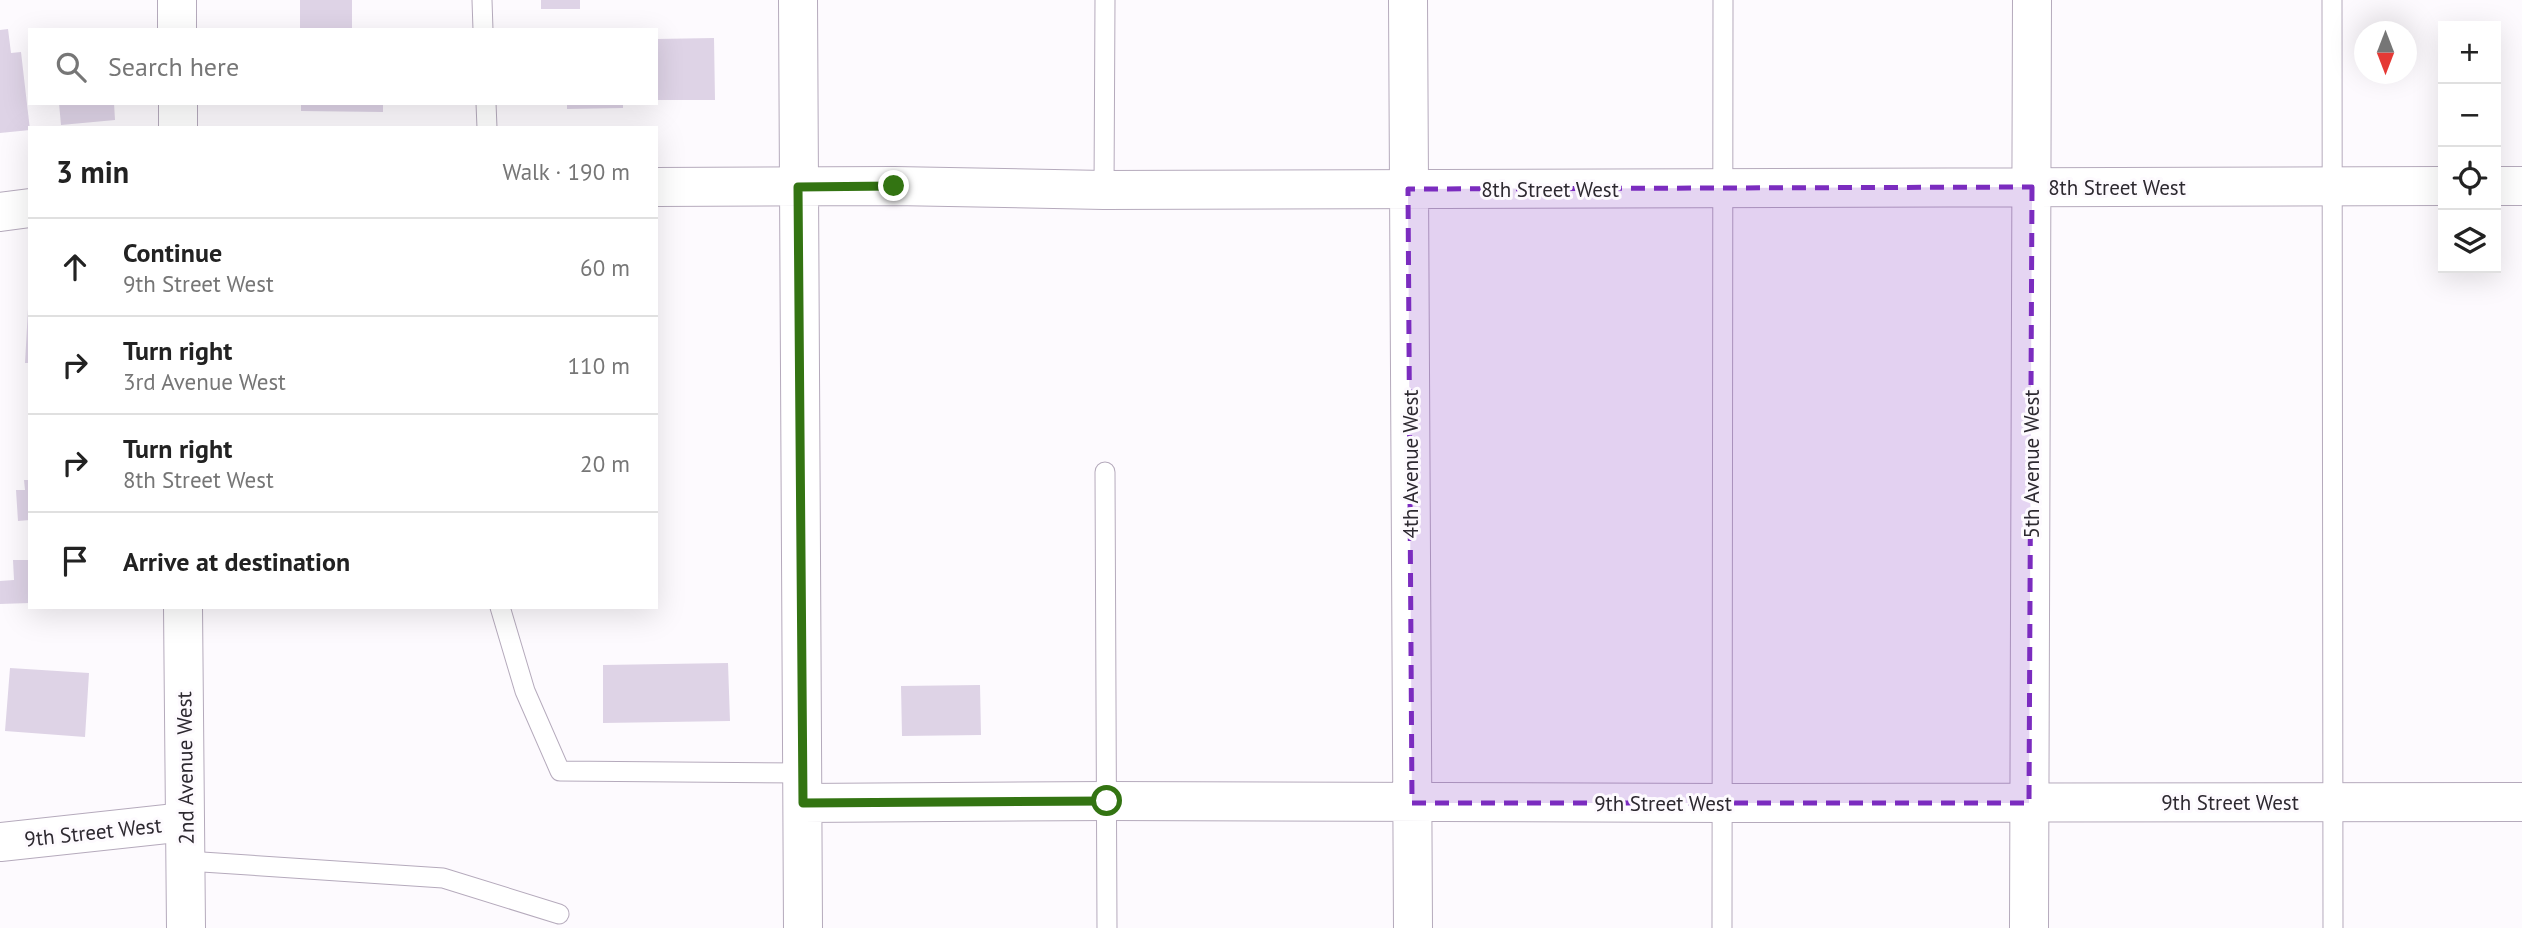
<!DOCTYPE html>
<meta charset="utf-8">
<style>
body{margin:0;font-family:"PT Sans",sans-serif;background:#f6f6f6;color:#222}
.controls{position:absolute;right:21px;top:21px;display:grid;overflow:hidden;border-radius:0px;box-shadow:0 7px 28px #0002}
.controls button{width:63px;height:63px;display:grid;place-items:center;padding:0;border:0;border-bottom:2px solid #e0e0e0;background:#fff;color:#222;font:35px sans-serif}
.compass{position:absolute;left:2354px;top:21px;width:63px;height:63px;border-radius:50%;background:#fff;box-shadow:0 7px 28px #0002;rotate:180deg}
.stop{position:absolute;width:21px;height:21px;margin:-16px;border:5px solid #337412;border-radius:50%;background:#fff}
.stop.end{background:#337412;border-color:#fff;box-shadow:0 2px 7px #0008}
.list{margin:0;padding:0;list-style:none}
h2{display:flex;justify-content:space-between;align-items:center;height:91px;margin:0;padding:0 28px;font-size:30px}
h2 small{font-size:23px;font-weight:400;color:#767676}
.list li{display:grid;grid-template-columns:46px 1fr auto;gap:21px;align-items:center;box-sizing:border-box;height:98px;padding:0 28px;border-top:2px solid #e0e0e0}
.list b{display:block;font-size:26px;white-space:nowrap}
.list p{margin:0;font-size:23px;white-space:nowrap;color:#767676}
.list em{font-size:23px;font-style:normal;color:#767676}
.icon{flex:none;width:38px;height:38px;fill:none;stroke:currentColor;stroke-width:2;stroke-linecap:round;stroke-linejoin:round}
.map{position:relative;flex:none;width:2522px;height:928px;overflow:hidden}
.search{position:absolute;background:#fff;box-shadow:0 7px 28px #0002;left:28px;top:28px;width:630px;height:77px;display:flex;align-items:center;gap:18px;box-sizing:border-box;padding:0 24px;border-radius:0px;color:#767676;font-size:26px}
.panel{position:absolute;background:#fff;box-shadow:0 7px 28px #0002;left:28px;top:126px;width:630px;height:483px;border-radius:0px}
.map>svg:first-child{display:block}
</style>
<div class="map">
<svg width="2522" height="928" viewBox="0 0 2522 928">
<rect width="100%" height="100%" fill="#fdfafe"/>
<path fill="#ded3e6" d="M300,0H352V28L300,29Z
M541,0H580V9H541Z
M8,29L11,53L21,52L30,130L0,133V30Z
M714,38L715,100H656V39Z
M59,103H114L115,120L61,125Z
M301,103H383V112L301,111Z
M567,103H623V108L567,109Z
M28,309H30V363H25Z
M24,480H30V520L18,521L16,490H25Z
M13,560H30V603L0,604V581L14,580Z
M728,663L730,721L603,723V665Z
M10,668L89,673L85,737L5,731Z
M980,685L981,735L902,736L901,686Z"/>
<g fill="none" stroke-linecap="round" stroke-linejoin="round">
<defs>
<path id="service" d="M482,0L483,30
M2332,0L2333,928
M486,103L487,128
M1104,190L1105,0
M1105,472L1107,928
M500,607L525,691L560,771L803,773
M187,861L443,878L559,914
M1722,928L1723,0"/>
<path id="minor" d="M798,0L803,928
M1408,0L1413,928
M2496,186H2522
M656,187L894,186L1104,190L2443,186
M0,212L30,208
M803,803L1107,801L1722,803L2522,802
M0,842L185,822
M2029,928L2032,0"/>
<path id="secondary" d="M177,0V30
M178,103V128
M183,607L186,928"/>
</defs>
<use href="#service" stroke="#b5aabc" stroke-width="21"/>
<use href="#minor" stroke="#b5aabc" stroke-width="40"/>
<use href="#secondary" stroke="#b5aabc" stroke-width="40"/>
<use href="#service" stroke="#fff" stroke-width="19"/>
<use href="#minor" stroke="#fff" stroke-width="38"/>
<use href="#secondary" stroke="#fff" stroke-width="38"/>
</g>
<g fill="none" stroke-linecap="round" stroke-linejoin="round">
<path stroke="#337412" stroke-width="9" d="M894,186L798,187L803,803L1107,801"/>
</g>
<path fill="#7b2cbf" fill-opacity="0.2" stroke="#7b2cbf" stroke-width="5" stroke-dasharray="14 9" stroke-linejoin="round" d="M2032,187L2029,803H1412L1408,189Z"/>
<g text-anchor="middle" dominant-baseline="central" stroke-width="6" stroke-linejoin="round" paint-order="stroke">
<g font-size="21" fill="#2d2930" stroke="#fdfafe">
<text x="2117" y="187">8th Street West</text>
<text x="1550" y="189">8th Street West</text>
<text transform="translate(1410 464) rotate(-90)">4th Avenue West</text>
<text transform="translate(2031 464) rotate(-90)">5th Avenue West</text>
<text transform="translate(185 768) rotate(-91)">2nd Avenue West</text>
<text x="2230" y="802">9th Street West</text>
<text x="1663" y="803">9th Street West</text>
<text transform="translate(93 832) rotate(-6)">9th Street West</text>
</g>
</g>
</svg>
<div class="controls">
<button>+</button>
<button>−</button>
<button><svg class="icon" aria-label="locate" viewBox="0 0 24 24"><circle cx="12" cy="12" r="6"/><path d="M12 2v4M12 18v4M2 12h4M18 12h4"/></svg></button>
<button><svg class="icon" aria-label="layers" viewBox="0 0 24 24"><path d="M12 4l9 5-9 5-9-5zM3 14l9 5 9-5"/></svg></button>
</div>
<svg class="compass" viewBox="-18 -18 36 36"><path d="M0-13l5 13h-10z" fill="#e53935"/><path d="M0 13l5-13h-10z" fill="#767676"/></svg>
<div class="stop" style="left:1107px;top:801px"></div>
<div class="stop end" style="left:894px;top:186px"></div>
<div class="search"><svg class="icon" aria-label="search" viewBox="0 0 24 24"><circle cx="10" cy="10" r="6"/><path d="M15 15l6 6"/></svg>Search here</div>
<section class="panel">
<h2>3 min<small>Walk · 190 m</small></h2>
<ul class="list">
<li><svg class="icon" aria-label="ahead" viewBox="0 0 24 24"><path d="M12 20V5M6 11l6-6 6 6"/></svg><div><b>Continue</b><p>9th Street West</p></div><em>60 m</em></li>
<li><svg class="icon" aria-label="right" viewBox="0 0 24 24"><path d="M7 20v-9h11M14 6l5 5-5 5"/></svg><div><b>Turn right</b><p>3rd Avenue West</p></div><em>110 m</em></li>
<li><svg class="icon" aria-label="right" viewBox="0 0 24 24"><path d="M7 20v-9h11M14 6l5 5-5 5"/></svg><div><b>Turn right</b><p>8th Street West</p></div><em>20 m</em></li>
<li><svg class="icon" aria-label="arrive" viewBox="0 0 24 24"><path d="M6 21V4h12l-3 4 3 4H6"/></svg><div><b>Arrive at destination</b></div></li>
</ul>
</section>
</div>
